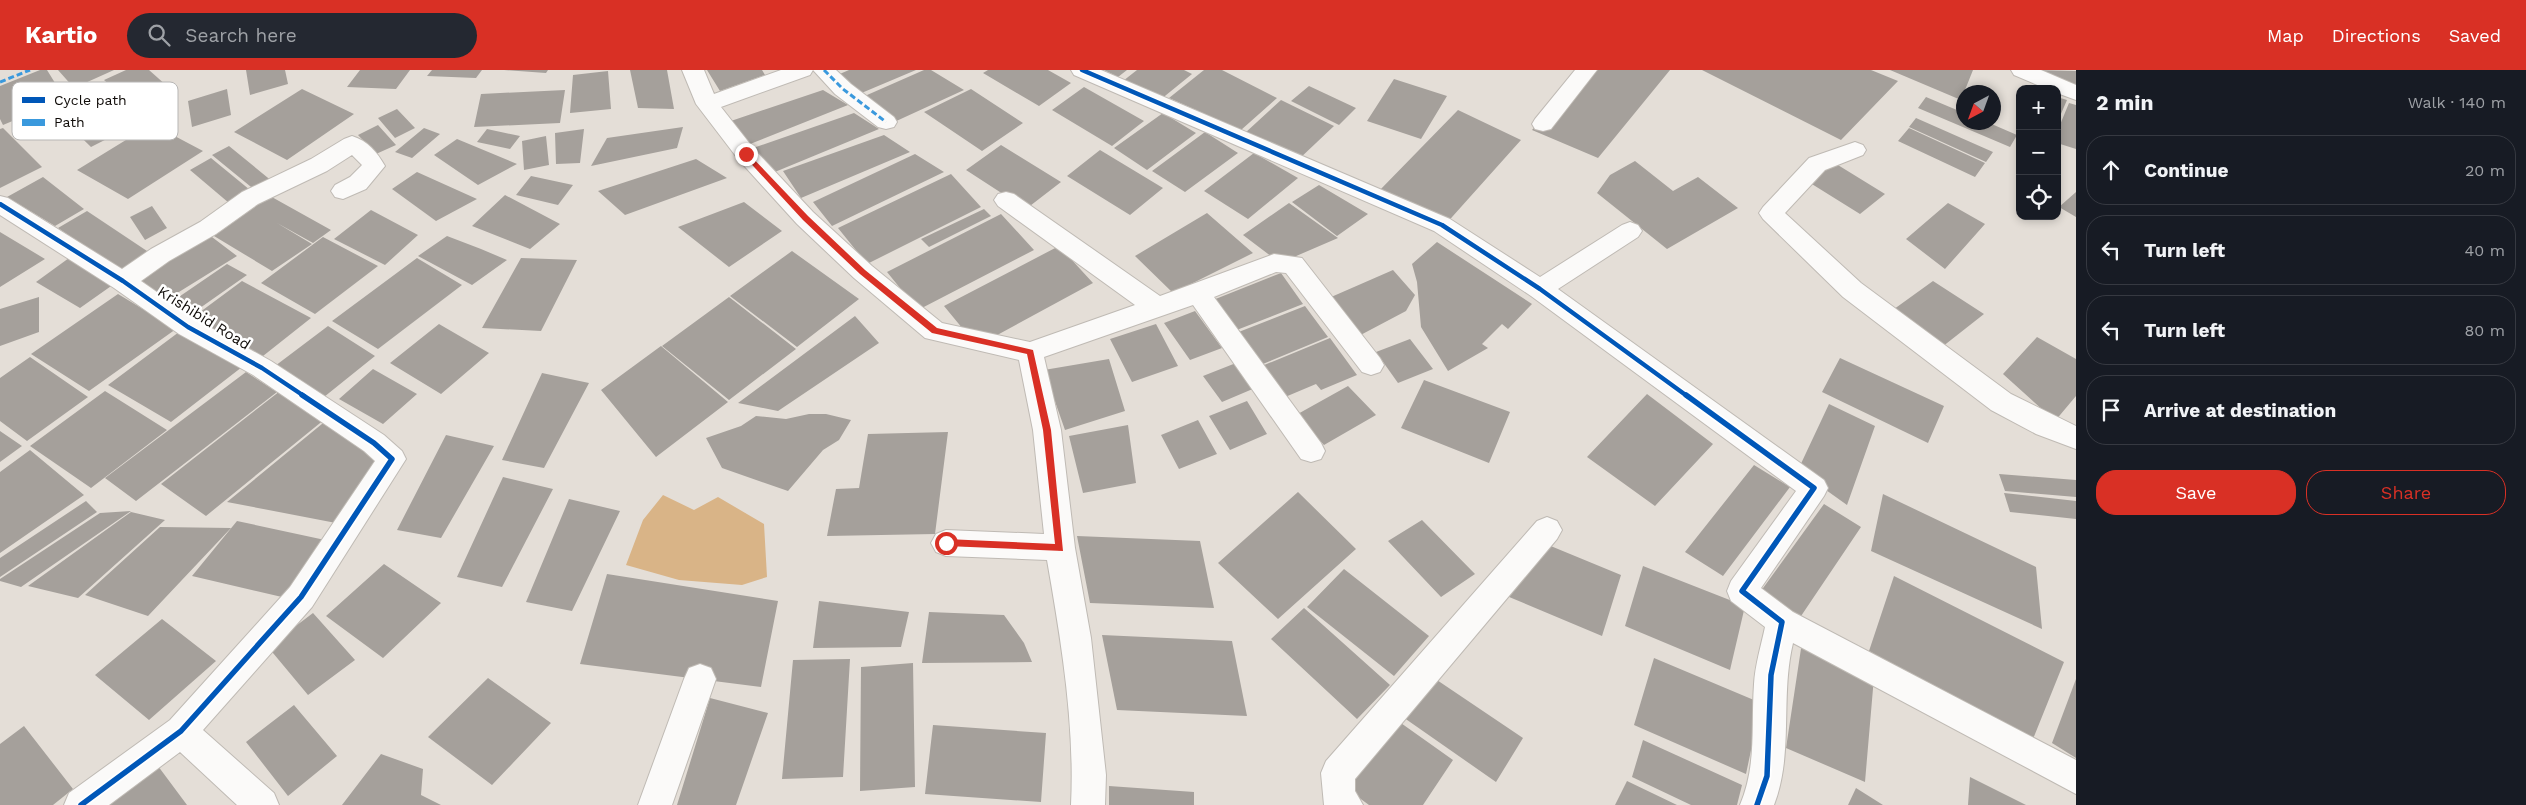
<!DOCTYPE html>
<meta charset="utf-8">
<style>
body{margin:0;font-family:"Work Sans",sans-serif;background:#242831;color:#f1f3f6}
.controls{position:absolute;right:15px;top:15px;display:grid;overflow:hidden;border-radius:10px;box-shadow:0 2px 8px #0003}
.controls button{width:45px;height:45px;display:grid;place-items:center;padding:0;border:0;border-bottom:1px solid #363941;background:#171b24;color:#f1f3f6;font:25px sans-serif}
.compass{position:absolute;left:1956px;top:15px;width:45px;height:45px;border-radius:50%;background:#171b24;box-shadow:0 2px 8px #0003;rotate:221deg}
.stop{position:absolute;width:15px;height:15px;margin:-11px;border:4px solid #d93025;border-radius:50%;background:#fff}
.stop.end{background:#d93025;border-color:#fff;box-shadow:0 1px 5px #0008}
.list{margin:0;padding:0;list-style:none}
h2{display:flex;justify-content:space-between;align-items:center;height:65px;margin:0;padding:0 20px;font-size:21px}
h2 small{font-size:16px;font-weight:400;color:#9ea1a6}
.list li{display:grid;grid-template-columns:32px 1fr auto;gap:15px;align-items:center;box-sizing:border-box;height:70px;margin:0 10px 10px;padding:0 10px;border:1px solid #363941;border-radius:20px}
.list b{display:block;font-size:19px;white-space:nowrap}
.list em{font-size:16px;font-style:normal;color:#9ea1a6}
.actions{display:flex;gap:10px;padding:15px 20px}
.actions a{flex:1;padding:11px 0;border:1px solid #d93025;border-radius:20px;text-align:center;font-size:18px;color:#d93025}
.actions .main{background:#d93025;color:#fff}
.icon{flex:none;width:28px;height:28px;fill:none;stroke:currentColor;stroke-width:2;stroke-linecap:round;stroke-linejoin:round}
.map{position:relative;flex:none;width:2076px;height:735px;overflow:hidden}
header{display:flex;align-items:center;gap:30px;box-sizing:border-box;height:70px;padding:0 25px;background:#d93025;color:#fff}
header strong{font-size:24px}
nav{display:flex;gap:28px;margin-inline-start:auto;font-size:18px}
.search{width:350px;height:45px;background:#242831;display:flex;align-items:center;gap:12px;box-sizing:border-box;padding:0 18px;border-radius:28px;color:#9ea1a6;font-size:19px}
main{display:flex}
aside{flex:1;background:#171b24}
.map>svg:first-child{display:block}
</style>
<header>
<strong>Kartio</strong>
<div class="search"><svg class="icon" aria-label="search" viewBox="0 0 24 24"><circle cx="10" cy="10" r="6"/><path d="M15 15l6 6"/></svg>Search here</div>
<nav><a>Map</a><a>Directions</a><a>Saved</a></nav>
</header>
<main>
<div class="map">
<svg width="2076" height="735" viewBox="0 0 2076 735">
<rect width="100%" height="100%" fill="#e4ded7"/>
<path fill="#d9b487" d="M663,425L694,440L718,427L764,454L767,507L742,515L679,510L626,495L643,450Z"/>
<path fill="#a5a09b" d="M40,0H47L65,29L3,55L0,49V16Z
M58,0H114L74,18Z
M126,0H149L167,16L145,28L139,22L125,29L104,10Z
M246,0H285L288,14L250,25Z
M360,0H410L396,19L347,17Z
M432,0H482L476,8L427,6Z
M504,0H548L546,3Z
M630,0H667L674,39L638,38Z
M707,0H762L765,5L720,21Z
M849,0H916L852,27L835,6Z
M924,0H931L964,20L892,53L858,29Z
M988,0H1048L1071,13L1039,36L983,3Z
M1104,0H1127L1118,7Z
M1137,0H1184L1192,4L1160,30L1123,11Z
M1204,0H1222L1277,28L1241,60L1169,28Z
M1585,0H1670L1598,88L1532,60Z
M1702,0H1871L1898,11L1841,70Z
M1890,0H1973L1961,30Z
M2026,0L2076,1V21Z
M608,1L611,39L570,43L573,5Z
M1394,9L1447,26L1421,69L1367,51Z
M101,13L142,51L91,77L50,37Z
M1309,16L1356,38L1339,55L1291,31Z
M1084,17L1144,51L1112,76L1052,40Z
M227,19L231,45L192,57L188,31Z
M302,19L354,44L287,90L234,62Z
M971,19L1023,53L982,81L924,42Z
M565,20L560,53L474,57L481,24Z
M823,20L848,35L740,78L725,53Z
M1926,27L1964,43V52H1987L2017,65L2010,77L1918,38Z
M2057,27L2067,30L2057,53Z
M1281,30L1334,56L1298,90L1245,63Z
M2069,33L2076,35V79L2057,73V62Z
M397,39L415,58L395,68L378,48Z
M1458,40L1521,70L1444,156L1378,122Z
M854,43L879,59L770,104L753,78Z
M1163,43L1196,63L1147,100L1114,78Z
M1916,48L1993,82L1986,92L1909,57Z
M152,54L203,81L128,129L77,100Z
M378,55L396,75L376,84L358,65Z
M683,57L677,78L591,96L607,68Z
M3,58L42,97L0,118V59Z
M424,58L440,64L412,88L395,82Z
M1909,58L1985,93L1975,107L1898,71Z
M487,59L520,66L510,79L477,72Z
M584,59L580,93L556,94L555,63Z
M1205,62L1238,83L1185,122L1152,101Z
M884,65L910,82L801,128L783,101Z
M546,66L549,95L524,100L522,71Z
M457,69L517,94L478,115L434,85Z
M1001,75L1061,112L1026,139L966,100Z
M229,76L273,112L256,121L212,85Z
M1100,80L1163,118L1130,145L1067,106Z
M1254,83L1298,108L1248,149L1204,121Z
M915,84L944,102L832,156L813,132Z
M211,88L250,120L229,133L190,100Z
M696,89L727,108L625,145L598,121Z
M1635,91L1673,121L1698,107L1738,138L1667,179L1597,123L1610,105Z
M1833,92L1885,124L1860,144L1807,111Z
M417,102L477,129L436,151L392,119Z
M951,104L981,137L867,194L838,158Z
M531,106L573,115L558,135L516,125Z
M43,107L84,139L55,156L7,127Z
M1319,115L1368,144L1337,166L1292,132Z
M2076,122V147L2059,137Z
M505,125L560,154L530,179L472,156Z
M270,126L331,160L313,173L277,153L312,174L272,201L214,166Z
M744,132L782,161L729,197L678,157Z
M1289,133L1338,168L1280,193L1243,165Z
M1948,133L1985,154L1945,199L1906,169Z
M152,136L167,158L145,170L130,147Z
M984,139L991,146L929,177L921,169Z
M371,140L418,165L385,195L334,169Z
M87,141L153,185L124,203L58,158Z
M1207,143L1253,183L1173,223L1135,186Z
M1001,144L1034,180L918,240L887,202Z
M0,162L45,189L0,217Z
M208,164L237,186L166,230L137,207Z
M447,166L481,179L507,190L472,215L418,186Z
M323,167L378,196L315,244L261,213Z
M1437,172L1532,234L1508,259L1502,254L1482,274L1488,278L1448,301L1421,257L1417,212L1412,194Z
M1059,176L1093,213L977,276L944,236Z
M792,181L859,229L797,277L730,226Z
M69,188L114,214L80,238L36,212Z
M417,188L462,215L378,279L332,251Z
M521,188L577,190L541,261L482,258Z
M227,194L247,205L190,245L170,233Z
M1393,200L1415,225L1406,241L1353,269L1322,231Z
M1281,203L1303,234L1229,263L1208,232Z
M242,211L311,248L263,286L192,248Z
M1933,211L1984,244L1942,277L1890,242Z
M118,224L176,259L89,321L31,284Z
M39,227V262L0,276V239Z
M729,227L796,279L729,330L662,276Z
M1305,236L1328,267L1253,298L1231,265Z
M1195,241L1222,278L1190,290L1164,253Z
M855,246L879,273L778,341L738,333Z
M439,254L489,283L441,324L390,293Z
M1156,254L1178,296L1132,312L1110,269Z
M328,256L375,286L324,327L275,296Z
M179,262L242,297L171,352L108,315Z
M2037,267L2076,289V326L2055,351L2003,304Z
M1330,268L1357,305L1321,320L1316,314L1278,330L1257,298Z
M1410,269L1433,299L1398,313L1376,282Z
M661,276L728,332L656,387L601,320Z
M30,287L88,327L27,371L0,351V308Z
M1840,288L1944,336L1928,373L1822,322Z
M1109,289L1125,341L1065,360L1044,300Z
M1236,293L1255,318L1222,332L1203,306Z
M373,299L417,324L383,354L339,329Z
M246,302L277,322L136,431L105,408Z
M542,303L589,313L544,398L502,390Z
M1424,310L1510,342L1489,393L1401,358Z
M1348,316L1376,345L1324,375L1296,345Z
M105,321L167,360L91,418L30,376Z
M280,321L325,349L206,446L161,414Z
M1647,324L1713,374L1655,436L1587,387Z
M1247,331L1267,364L1230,380L1209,346Z
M1829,334L1875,356L1847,435L1798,400Z
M809,344H826L851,350L839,370L823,380L788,421L722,398L706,368L741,356L756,346L786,349Z
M328,349L383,389L336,453L227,432Z
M1198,350L1217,384L1179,399L1161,365Z
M1128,355L1136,413L1083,423L1069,366Z
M0,361L22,376L0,392Z
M948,362L935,464L827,466L836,419L859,418L868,364Z
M446,365L494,376L441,468L397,460Z
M30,380L84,425L0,483V402Z
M1754,395L1790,417L1723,506L1685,482Z
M1999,404L2076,410V427L2005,421Z
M503,407L553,419L502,517L457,507Z
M1298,422L1356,479L1278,549L1218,493Z
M2004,423L2076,431V449L2010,442Z
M1883,424L2036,497L2042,559L1871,481Z
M569,429L620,441L572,541L526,532Z
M86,431L97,442L0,507V488Z
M1824,434L1861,457L1797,552L1758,525Z
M131,441L21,517L0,511V509L100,443Z
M131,442L165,450L78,528L28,516Z
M1422,450L1475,504L1441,527L1388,471Z
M237,451L325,470L282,527L192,506Z
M160,457L231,458L148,546L85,525Z
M1524,465L1621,505L1602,566L1502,524Z
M1077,466L1200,471L1214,538L1090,533Z
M384,494L441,533L383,588L326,546Z
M1643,496L1745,536L1730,600L1625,556Z
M1344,499L1429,566L1394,606L1307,537Z
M607,504L778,531L761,617L580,594Z
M1894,506L2064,592L2031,674L1869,581Z
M819,531L909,542L901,577L813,578Z
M1304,538L1390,615L1357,649L1271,569Z
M929,542L1004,545L1024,573L1032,592L922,593Z
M313,543L355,590L308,625L268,577Z
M162,549L216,591L149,650L95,605Z
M1102,565L1232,571L1247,646L1117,640Z
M1802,572L1874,607L1865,712L1786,678Z
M1654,588L1761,633L1746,704L1634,655Z
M850,589L843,707L782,709L793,590Z
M913,593L915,717L860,721L861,597Z
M1428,604L1523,668L1496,712L1400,645Z
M488,608L551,653L492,715L428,667Z
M2076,609V688L2052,673Z
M710,628L768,643L736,735H677Z
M294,635L337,686L288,726L246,672Z
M1391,646L1453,690L1423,735H1369L1343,716Z
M933,655L1046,663L1041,732L925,724Z
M24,656L73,719L53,735H0V674Z
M1643,670L1742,715L1737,735H1691L1632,707Z
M381,684L423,699L421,725L441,735H342Z
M158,696L187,735H106Z
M1970,707L2026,735H1968Z
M1627,711L1677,735H1615Z
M1109,716L1194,722V735H1109Z
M1856,718L1883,735H1848Z"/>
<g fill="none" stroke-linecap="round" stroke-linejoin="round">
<defs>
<path id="minor" d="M682,0H704L714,24L781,0H813L810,5L721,37L754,79L813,142L872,196L942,253L1030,272L1135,235L998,136L994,130L998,124L1006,122L1014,124L1160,226L1274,184L1302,188L1380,288L1384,295L1380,302L1371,305L1362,302L1286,203L1276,202L1214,227L1321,373L1325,381L1321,389L1311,392L1301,389L1193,235L1044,287L1061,360L1075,478L1091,568L1106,705L1105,735H1071C1075,654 1061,570 1047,490L946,486L936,482L931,473L936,464L946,460L1044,464L1033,360L1019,290L925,268L854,208L797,154L738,89L696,34Z
M813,0H836L851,14L894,47L897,52L894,57L886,59L878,57L835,24Z
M1071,0H1101L1450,149L1540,207L1622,155L1630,152L1638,155L1642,161L1638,167L1558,219L1824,410L1828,418L1824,426L1761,518L1793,542L2076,690V724L1793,573C1780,627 1794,683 1774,735H1740C1757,695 1751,656 1754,614C1755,595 1761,576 1765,557L1731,531L1727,521L1731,511L1796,421L1531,226L1434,161L1074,5Z
M1575,0H1597L1551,59L1543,61L1535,59L1532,54L1535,49Z
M2011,0H2041L2076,15V30L2057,23V19H2047L2014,5Z
M352,66C368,71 377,82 385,96L366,119L343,129L335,127L331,121L335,115L350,107L362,95L352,85L327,101L258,134L216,164L169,191L141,211L197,250L271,291L384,365L402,381L406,389L312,537L203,660L274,723L279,735H237L180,682L109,735H64L69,723L170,650L290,517L375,391L364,381L253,305L179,264L114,218L0,145V126L8,128L122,199L151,179L200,152L242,122L311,89L344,69Z
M1855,72L1863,75L1866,80L1863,85L1825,100L1785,143L1861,213L2011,324L2076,356V379L2036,364L1991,340L1843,227L1763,149L1759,143L1763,137L1809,88Z
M1547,447L1557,451L1562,460L1557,469L1355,709V721L1363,735H1324L1321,703L1326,691L1537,451Z
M700,594L711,598L716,609L672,735H638L684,609L689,598Z"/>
</defs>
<use href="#minor" stroke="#bfbab4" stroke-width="2"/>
<use href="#minor" fill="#fbfaf9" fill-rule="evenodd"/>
<path stroke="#3a99dd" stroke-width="3" stroke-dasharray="6 3" stroke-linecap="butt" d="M824,0L843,19L886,52
M0,12L30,0"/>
<path stroke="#3a99dd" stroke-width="4.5" stroke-dasharray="8 4.5" stroke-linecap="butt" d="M946,473L1060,478"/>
<defs>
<path id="cycleway-far1" d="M1082,0L1442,155L1540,219L1687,326
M0,134L123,211L188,257L262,298L304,326"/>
<path id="cycleway" d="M1686,325L1814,418L1742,521L1782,552L1771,605L1767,706L1757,735
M81,735L181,661L301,527L392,389L374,373L302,325"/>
</defs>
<use href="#cycleway-far1" stroke="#fff" stroke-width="7"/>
<use href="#cycleway" stroke="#fff" stroke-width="9"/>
<use href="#cycleway-far1" stroke="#0057b8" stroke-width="4.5"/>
<use href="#cycleway" stroke="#0057b8" stroke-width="5.5"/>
</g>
<path fill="#d93025" d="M746,81L808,146L865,200L937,258L1033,280L1051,360L1063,481L946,476L942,473L946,469L1055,474L1043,360L1027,284L932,263L860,204L803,150L743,85Z"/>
<g text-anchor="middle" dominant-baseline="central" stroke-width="5" stroke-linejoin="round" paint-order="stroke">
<g font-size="15" fill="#0f0b08" stroke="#fff">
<text transform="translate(204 248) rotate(32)">Krishibid Road</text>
</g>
</g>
<rect x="12" y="12" width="166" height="58" rx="8" fill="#fff" stroke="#b7b6b5" stroke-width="1"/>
<rect x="22" y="27" width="23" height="6" fill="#0057b8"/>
<rect x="22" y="49" width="23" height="7" fill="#3a99dd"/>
<g font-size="14" fill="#0f0b08">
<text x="54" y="35">Cycle path</text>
<text x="54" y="57">Path</text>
</g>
</svg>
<div class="controls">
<button>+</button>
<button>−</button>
<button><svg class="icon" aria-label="locate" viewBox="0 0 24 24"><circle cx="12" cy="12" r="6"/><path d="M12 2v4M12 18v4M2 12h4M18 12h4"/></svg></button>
</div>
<svg class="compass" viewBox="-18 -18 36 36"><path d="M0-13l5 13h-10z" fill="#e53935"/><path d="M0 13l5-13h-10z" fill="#9ea1a6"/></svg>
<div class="stop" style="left:946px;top:473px"></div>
<div class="stop end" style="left:746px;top:84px"></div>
</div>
<aside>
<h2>2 min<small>Walk · 140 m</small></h2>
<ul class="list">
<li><svg class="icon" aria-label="ahead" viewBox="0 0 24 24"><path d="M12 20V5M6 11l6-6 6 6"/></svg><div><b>Continue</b></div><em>20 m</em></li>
<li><svg class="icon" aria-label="left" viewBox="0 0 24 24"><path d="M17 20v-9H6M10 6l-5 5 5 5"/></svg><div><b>Turn left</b></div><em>40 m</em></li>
<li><svg class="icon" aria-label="left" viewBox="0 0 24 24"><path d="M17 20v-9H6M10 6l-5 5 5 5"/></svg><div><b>Turn left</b></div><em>80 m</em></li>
<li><svg class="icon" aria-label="arrive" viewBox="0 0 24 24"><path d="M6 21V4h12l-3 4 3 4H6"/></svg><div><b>Arrive at destination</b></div></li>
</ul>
<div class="actions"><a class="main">Save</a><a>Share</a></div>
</aside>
</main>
